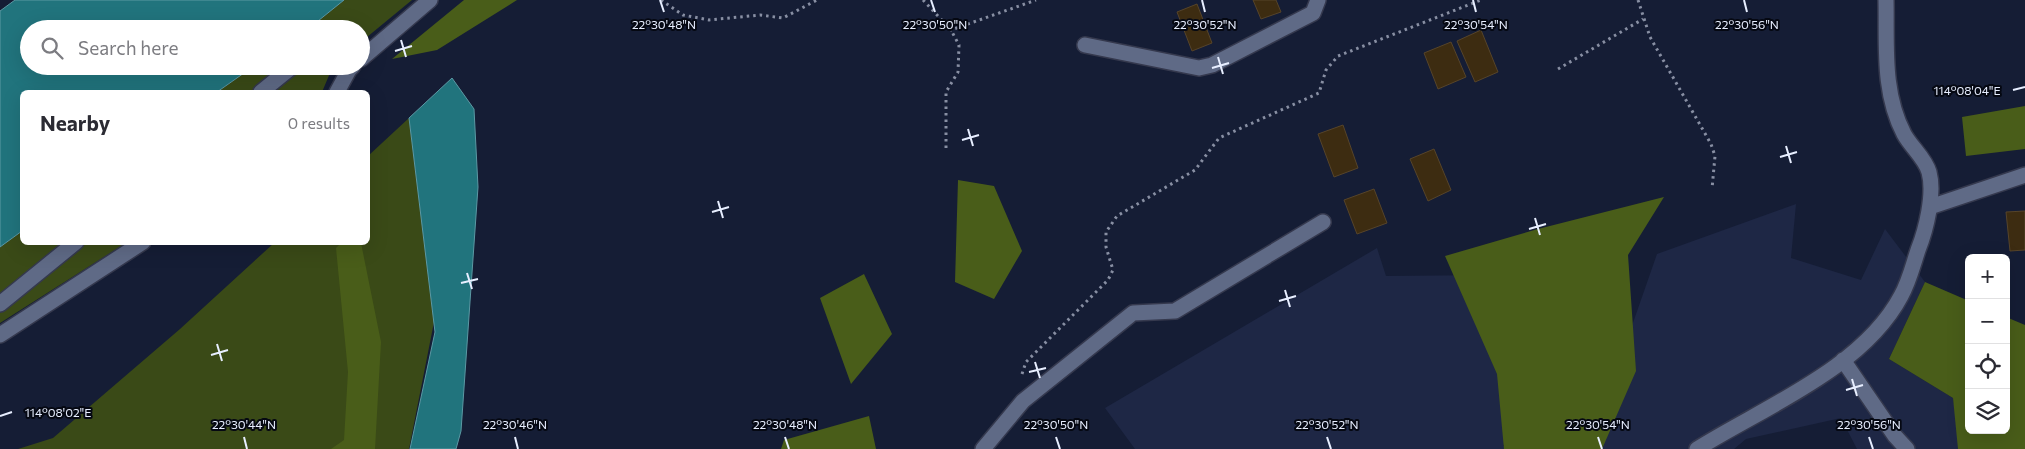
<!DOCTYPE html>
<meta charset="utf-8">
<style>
body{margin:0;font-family:Commissioner,sans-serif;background:#f7f7f7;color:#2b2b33}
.controls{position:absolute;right:15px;bottom:15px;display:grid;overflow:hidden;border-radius:8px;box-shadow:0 5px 20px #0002}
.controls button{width:45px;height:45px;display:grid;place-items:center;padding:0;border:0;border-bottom:1px solid #e1e1e2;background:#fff;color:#2b2b33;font:25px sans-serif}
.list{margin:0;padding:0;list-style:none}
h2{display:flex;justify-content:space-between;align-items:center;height:65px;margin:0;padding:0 20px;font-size:21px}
h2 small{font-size:16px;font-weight:400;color:#7c7c81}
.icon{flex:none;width:28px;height:28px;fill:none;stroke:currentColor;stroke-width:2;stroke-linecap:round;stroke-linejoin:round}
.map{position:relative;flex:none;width:2025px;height:449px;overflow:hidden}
.search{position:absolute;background:#fff;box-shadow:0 5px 20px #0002;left:20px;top:20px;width:350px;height:55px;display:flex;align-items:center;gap:12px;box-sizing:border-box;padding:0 18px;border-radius:28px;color:#7c7c81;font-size:19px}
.panel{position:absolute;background:#fff;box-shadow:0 5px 20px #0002;left:20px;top:90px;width:350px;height:155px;border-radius:8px}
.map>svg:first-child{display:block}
</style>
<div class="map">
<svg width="2025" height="449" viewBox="0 0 2025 449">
<rect width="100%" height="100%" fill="#151d35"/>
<path fill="#1e2745" d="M1796,204L1791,258L1861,280L1885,229L1925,282L1889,359L1953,398L1961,449H1857L1841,418L1746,439L1734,449H1589L1657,254Z
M1377,248L1386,276L1500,275L1574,314L1503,446L1516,449H1135L1105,408Z"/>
<path fill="#3a4a17" d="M344,0H412L361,42V29H308Z
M254,66H333L322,92H217Z
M409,118L434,322L409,449H18L53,438L180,329L274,243L368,242V156Z
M22,231V242L126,243L0,323V247Z"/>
<path fill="#495d19" d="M464,0H517L437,50L392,59Z
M2025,106V149L1966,156L1962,117Z
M958,180L994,186L1022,251L994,299L955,282Z
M1664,197L1628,255L1636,371L1602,449H1504L1497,374L1445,256L1538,229Z
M341,243H361L381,342L375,449H331L344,440L348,372L336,248Z
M864,274L892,334L851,384L820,298Z
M1925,282L1969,301V430H2006V317L2025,325V449H1958L1953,398L1889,359Z
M869,416L876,449H781L784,440Z"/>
<path fill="#21747d" stroke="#5c99a4" d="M15,0H344L308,29H29V66H254L217,92H22V231L0,247V11Z
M452,78L474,109L478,187L461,431L456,449H410L435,332L409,118Z"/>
<path fill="#3d2c11" stroke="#56442a" d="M1253,0H1276L1281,12L1261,19Z
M1197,4L1212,43L1192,51L1177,12Z
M1481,30L1498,72L1475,82L1457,41Z
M1451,42L1466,77L1438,89L1424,53Z
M1343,125L1358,168L1334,177L1318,134Z
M1434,149L1451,190L1428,201L1410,159Z
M1374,189L1387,223L1357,234L1344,200Z
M2025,211V250L2010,251L2006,212Z"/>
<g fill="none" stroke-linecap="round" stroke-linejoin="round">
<defs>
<path id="minor" d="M1085,45L1199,68L1212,65L1313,13L1318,0
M361,59L430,0
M261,92L293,66
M337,92L349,70L353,66
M1930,207L2025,175
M0,304L76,242
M0,335L143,242
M1843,360L1895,436L1907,449
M983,449L1023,401L1133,313L1175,311L1323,222
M1697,449C1764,407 1863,368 1901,296C1909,282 1913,265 1918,250C1926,230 1935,194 1929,172C1925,158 1911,147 1904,134C1882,92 1887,45 1886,0"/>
</defs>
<use href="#minor" stroke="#35394e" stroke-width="18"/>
<path stroke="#888fa3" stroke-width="3" stroke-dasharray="2.5 4" stroke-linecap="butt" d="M661,0L683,15L709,20L760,15L783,18L817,0
M923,0L951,30L1036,0
M1638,0L1650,37L1711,144L1715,156L1712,189
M1558,69L1643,19
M946,148V92L958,72L959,45L951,30
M1022,374L1026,362L1108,280L1113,270L1106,247V232L1117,216L1195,170L1219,138L1319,93L1326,70L1338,56L1481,0"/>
<use href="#minor" stroke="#5f6a86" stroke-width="15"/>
</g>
<path fill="none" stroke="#e7eeff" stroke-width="2" d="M660,0L664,12M931,0L935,12M1202,0L1205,12M1473,0L1476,12M1744,0L1747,12M401,40L406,57M395,51L412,46M1218,57L1223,74M1212,68L1229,63M2013,90L2025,87M968,129L973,146M962,140L979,135M1786,146L1791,163M1780,157L1797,152M718,201L723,218M712,212L729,207M1535,218L1540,235M1529,229L1546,224M467,273L472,289M461,283L478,279M1285,290L1290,307M1279,301L1296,296M217,344L222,361M211,355L228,350M1035,362L1040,378M1029,372L1046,368M1852,379L1857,396M1846,390L1863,385M0,416L12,412M244,437L247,449M515,437L518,449M785,437L789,449M1056,437L1060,449M1327,437L1331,449M1598,437L1602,449M1869,437L1873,449"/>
<g font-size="12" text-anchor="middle" fill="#e7eeff" stroke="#050812" stroke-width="4" stroke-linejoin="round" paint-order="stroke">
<text x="664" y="29">22°30'48"N</text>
<text x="935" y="29">22°30'50"N</text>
<text x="1205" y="29">22°30'52"N</text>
<text x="1476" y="29">22°30'54"N</text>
<text x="1747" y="29">22°30'56"N</text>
<text x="1967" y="95">114°08'04"E</text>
<text x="58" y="417">114°08'02"E</text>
<text x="244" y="429">22°30'44"N</text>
<text x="515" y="429">22°30'46"N</text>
<text x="785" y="429">22°30'48"N</text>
<text x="1056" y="429">22°30'50"N</text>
<text x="1327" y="429">22°30'52"N</text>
<text x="1598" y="429">22°30'54"N</text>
<text x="1869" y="429">22°30'56"N</text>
</g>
</svg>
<div class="controls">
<button>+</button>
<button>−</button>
<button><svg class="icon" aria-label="locate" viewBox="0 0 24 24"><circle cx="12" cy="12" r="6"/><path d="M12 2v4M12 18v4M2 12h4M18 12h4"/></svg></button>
<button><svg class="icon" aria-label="layers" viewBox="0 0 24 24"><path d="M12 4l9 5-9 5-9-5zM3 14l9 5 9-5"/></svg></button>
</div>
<div class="search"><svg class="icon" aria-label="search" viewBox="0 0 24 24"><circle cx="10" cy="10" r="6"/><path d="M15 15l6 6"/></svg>Search here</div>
<section class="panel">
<h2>Nearby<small>0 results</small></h2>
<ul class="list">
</ul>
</section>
</div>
